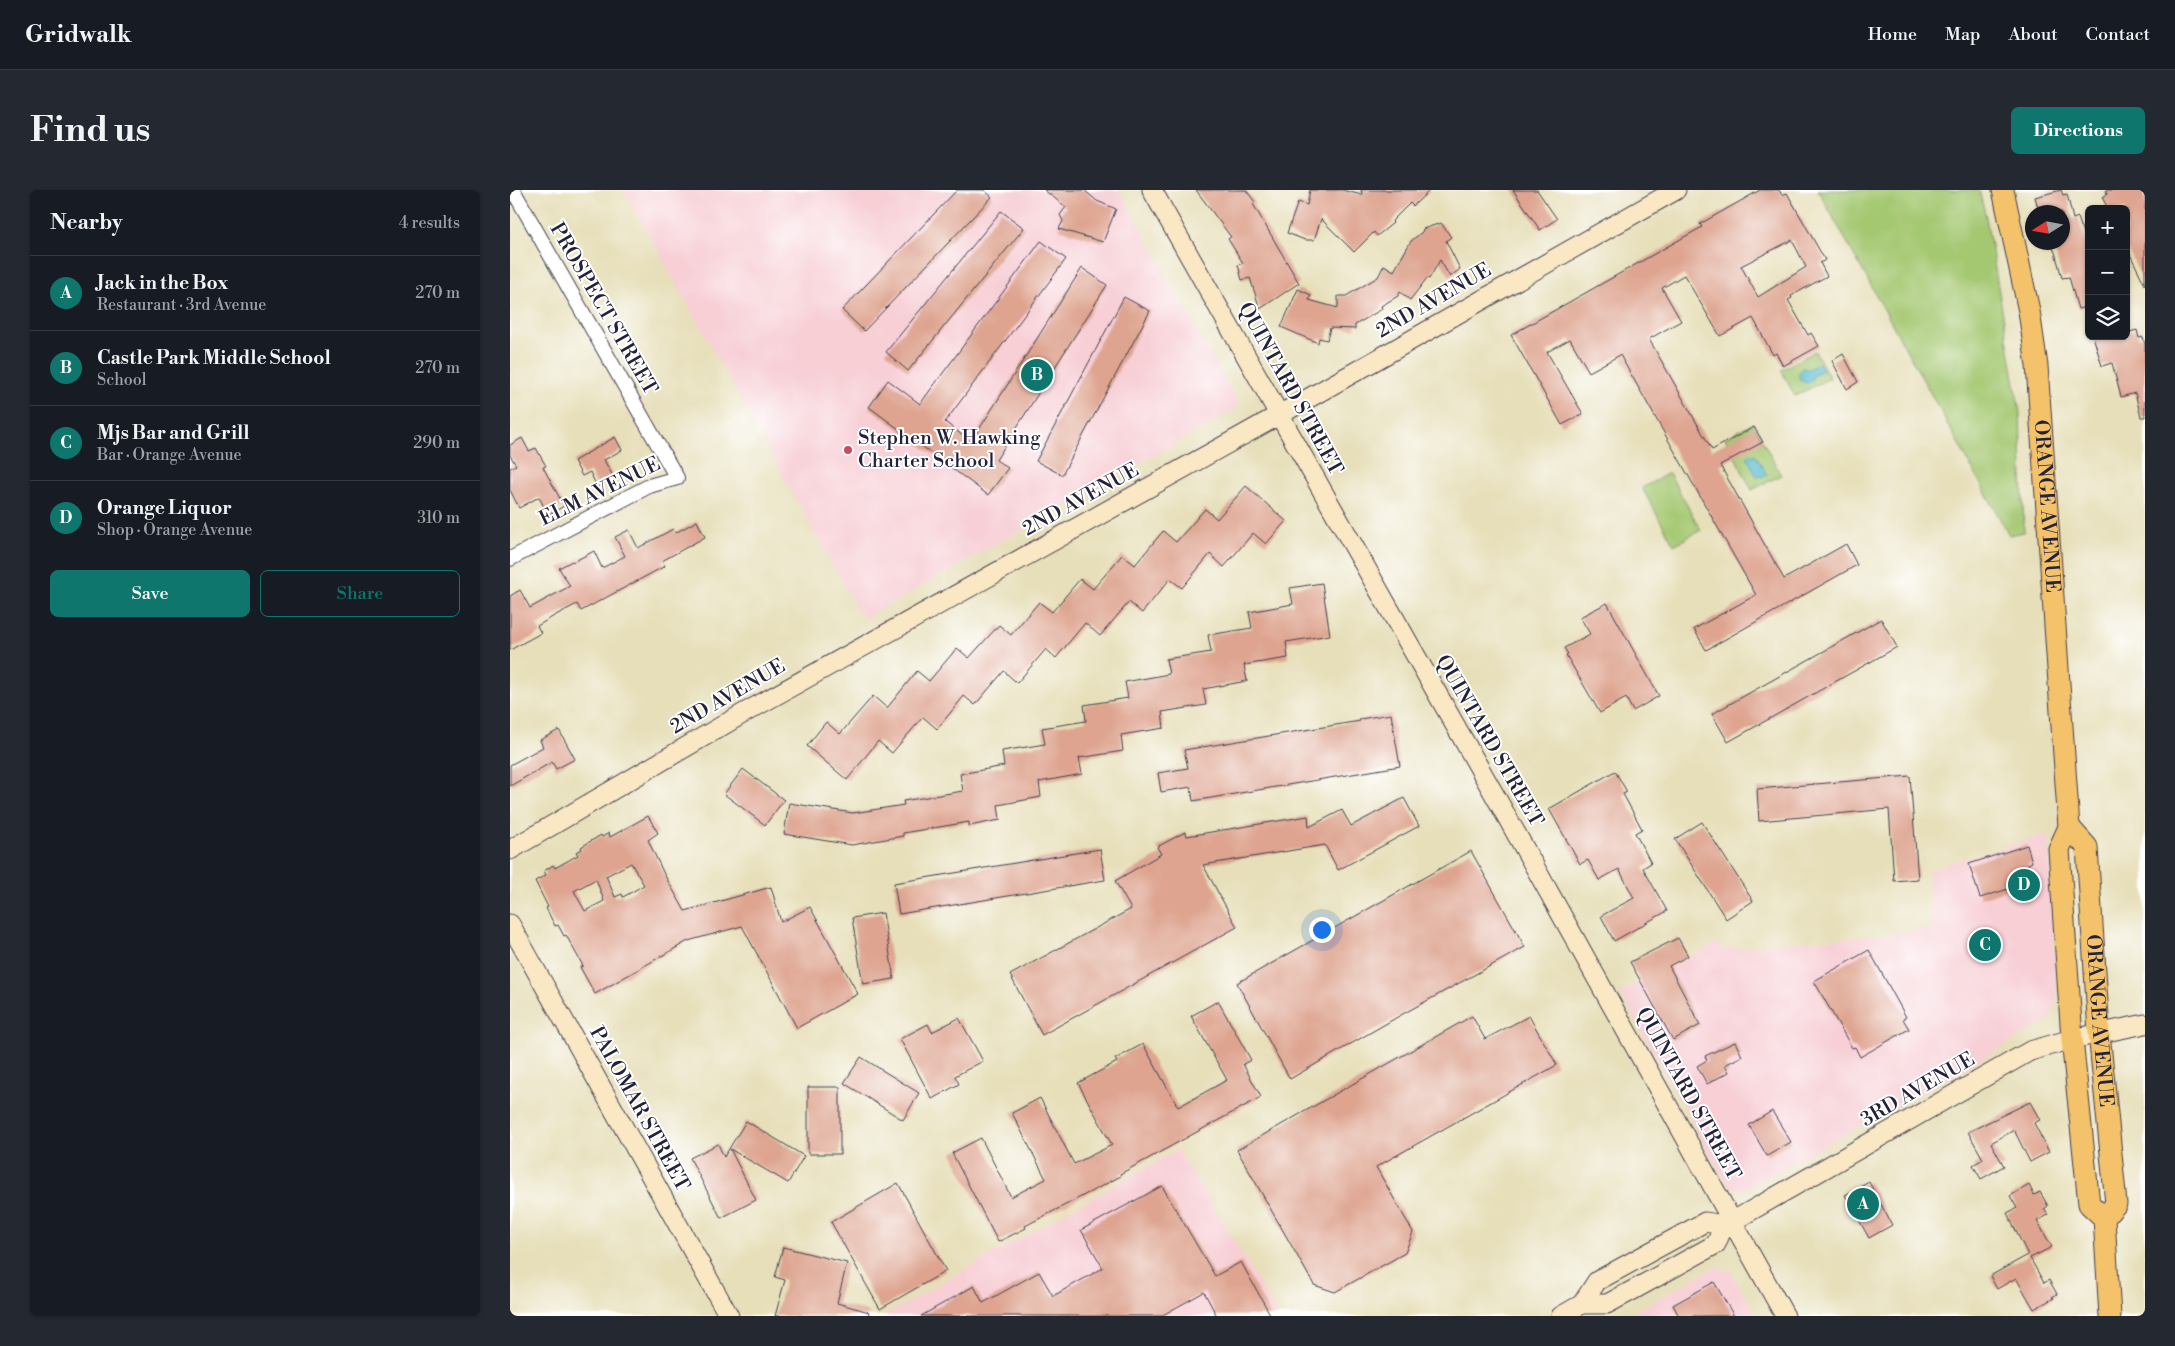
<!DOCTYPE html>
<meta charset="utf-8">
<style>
body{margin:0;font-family:"Libre Bodoni",serif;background:#242831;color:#f1f3f6}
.controls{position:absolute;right:15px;top:15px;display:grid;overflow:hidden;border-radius:8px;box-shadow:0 1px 4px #0004}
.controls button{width:45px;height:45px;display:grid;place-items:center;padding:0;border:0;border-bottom:1px solid #363941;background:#171b24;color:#f1f3f6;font:25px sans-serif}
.compass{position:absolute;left:1515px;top:15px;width:45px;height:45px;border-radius:50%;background:#171b24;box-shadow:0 1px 4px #0004;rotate:259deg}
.you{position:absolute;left:811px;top:739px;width:18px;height:18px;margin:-12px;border:4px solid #fff;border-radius:50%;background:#1a73e8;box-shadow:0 0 0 8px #1a73e833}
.badge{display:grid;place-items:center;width:32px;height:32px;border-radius:50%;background:#0f766e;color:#fff;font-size:16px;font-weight:700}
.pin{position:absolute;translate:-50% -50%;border:2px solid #fff;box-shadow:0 1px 5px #0006}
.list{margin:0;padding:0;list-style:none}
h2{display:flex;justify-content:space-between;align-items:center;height:65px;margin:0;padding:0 20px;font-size:21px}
h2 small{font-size:16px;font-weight:400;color:#9ea1a6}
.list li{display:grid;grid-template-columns:32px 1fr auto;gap:15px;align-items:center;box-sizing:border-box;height:75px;padding:0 20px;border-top:1px solid #363941}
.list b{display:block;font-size:19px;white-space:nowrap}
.list p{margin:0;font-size:16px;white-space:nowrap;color:#9ea1a6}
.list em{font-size:16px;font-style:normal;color:#9ea1a6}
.actions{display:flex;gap:10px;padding:15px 20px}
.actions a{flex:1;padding:11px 0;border:1px solid #0f766e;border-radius:8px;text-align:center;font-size:18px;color:#0f766e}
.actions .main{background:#0f766e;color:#fff}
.icon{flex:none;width:28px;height:28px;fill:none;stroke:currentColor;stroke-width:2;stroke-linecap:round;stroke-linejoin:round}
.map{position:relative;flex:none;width:1635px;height:1126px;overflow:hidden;border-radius:8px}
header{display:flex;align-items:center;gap:30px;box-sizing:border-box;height:70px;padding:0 25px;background:#171b24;border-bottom:1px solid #363941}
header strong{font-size:24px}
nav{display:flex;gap:28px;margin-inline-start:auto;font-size:18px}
.intro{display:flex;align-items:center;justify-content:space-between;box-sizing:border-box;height:120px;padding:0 30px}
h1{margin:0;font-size:35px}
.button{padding:12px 22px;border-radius:8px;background:#0f766e;color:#fff;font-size:18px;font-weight:700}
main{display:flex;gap:30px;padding:0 30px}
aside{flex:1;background:#171b24;border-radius:8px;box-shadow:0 1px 4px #0004}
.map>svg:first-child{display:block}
</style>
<header>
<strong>Gridwalk</strong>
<nav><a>Home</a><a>Map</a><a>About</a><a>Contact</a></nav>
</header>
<div class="intro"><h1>Find us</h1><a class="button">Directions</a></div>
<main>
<aside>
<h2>Nearby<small>4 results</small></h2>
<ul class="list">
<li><span class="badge">A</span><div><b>Jack in the Box</b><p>Restaurant · 3rd Avenue</p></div><em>270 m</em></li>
<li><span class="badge">B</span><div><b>Castle Park Middle School</b><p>School</p></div><em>270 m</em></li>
<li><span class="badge">C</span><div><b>Mjs Bar and Grill</b><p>Bar · Orange Avenue</p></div><em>290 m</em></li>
<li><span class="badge">D</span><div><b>Orange Liquor</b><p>Shop · Orange Avenue</p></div><em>310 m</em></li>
</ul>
<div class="actions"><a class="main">Save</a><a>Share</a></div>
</aside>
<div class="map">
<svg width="1635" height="1126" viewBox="0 0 1635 1126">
<rect width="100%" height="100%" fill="#fff"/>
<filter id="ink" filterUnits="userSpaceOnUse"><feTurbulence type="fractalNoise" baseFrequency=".02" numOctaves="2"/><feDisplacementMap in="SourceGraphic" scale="10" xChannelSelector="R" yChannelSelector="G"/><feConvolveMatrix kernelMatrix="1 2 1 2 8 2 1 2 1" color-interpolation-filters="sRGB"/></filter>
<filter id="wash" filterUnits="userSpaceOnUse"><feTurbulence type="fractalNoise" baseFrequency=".0096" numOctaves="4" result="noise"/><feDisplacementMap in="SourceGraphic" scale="20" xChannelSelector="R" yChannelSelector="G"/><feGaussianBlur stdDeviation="1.12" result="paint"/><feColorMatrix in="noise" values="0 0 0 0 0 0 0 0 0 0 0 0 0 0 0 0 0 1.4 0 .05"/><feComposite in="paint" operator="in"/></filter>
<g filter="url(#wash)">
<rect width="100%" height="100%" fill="#e7dfba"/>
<path fill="#f7cfd5" d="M114,0H609L730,217L353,429Z
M1538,644L1547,807L1544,821L1539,830L1406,906L1231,1000L1223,997L1214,990L1110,803L1209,752L1214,759L1423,740L1418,680Z
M667,960L707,1022L768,1126H373Z
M1207,1076L1221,1082L1247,1126H1117Z"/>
<path fill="#a4c871" stroke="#637556" d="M1308,0H1469L1476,27L1510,223L1514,342L1499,345Z
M1305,161L1320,188L1285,206L1271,180Z
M1243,233L1271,285L1242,300L1215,248Z
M1159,283L1191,340L1164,355L1132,298Z"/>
<path fill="#50b8ce" stroke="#396d84" d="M1309,173L1313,180L1302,186V191L1297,193L1290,190L1289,185L1292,178L1298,179Z
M1240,264L1242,266L1245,264L1257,285L1253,287L1252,286L1247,287L1237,267Z"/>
<g id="blocks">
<path fill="#dea490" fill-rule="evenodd" d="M447,0H474L482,7L354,141L332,120Z
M534,0H574L587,11L606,19L593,52L549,39L553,31L550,25L556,17Z
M686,0H736L745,12L743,14L789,93L750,119L740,88L732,90L728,75L733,73L718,49L721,47Z
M800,0H832L852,5L851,0H920L903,16L900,13L882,31L883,33L867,46L864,42L844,62L811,29L804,50H795L777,43L788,12L797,15Z
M1003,0H1027L1047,29L1030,40Z
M1250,0H1269L1272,5L1277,3L1315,70L1310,73L1317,86L1281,106L1282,108L1278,110L1298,145L1301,143L1309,156L1273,176L1266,163L1263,165L1243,128L1210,146L1174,85L1152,98L1171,131L1139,149L1202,260L1244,237L1253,252L1210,275L1274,389L1336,354L1347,375L1196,460L1184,439L1246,405L1110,165L1079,182L1060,149L1037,162L1073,224L1052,235L1001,145L1192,37L1190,34ZM1282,50L1296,77L1248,107L1231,76Z
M1551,0L1553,5L1557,4L1563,29L1568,27L1577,57H1579V116L1568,119L1559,87L1552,88L1545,62L1539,52H1552V22H1529L1525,7Z
M1596,0H1635V95L1616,56V19H1598L1592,7L1597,5Z
M491,21L514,38L398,181L376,162Z
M931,33L941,47L936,51L950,79L940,87L930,70L919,89L917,88L900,110L890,102L888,106L871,116L872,119L845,135V139L820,138L817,150L809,148L808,153L771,137L788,99L801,105L799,110L828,118V106H836L868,87L874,75L884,81L901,51L912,42L913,39Z
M531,51L556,69L435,232L461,252L572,78L597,95L486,270L498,278L478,305L359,217L378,190L410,214Z
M614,107L640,121L552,285L526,271Z
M1627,140L1629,148L1633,147L1635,155V227H1631L1625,203L1611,207L1602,173L1592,176L1583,146H1616V143Z
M1333,164L1348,192L1337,199L1322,171Z
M105,247L112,260L94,270L104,288L87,297L80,282L72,286L64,271Z
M12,248L19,261L26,258L36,276L33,277L54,316L38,325L29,307L9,318L0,300V278L6,275L0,265V255Z
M736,296L776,331L756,354L743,343L714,377L700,364L672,398L660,389L632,423L619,412L590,446L575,433L546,468L536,459L507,493L494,481L465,515L454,506L427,539L413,527L382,563L368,551L337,590L297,556L316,532L330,544L363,506L377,518L407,481L419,491L447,458L459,468L489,435L501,445L529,412L542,422L570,389L583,399L612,365L625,375L653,341L666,352L695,319L707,329Z
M187,331L195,347L152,371L155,376L71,421L67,414L46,425L27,436L31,443L0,460V406L10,400L20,418L60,396L49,378L62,371L63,372L84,361L92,378L115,366L105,347L119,340L128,358L163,339L165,343Z
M812,393L820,445L776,452L778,468L734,475L737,491L693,499L696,515L652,522L654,538L611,545L613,561L569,568L572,584L529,592L531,607L488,615L490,630L459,636V632L393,643V646L342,655L274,644L279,613L343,623L394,615L393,611L453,601L450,584L494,576L492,561L535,554L532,538L576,531L574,515L618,508L615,492L659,484L656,469L701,462L698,445L742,438L739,422L783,414L780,398Z
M1097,413L1149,506L1123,521L1116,508L1090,523L1056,465L1058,464L1054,458L1080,444L1070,427Z
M1371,429L1387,457L1218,552L1202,524Z
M881,524L890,576L683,611L681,597L651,602L648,583L678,578L674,560L850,531V529Z
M49,540L65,569L46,579L42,572L0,596V575L33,557L30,550Z
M233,579L274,610L255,635L214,604Z
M1105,581L1117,602L1113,604L1132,639L1125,643L1141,673L1133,678L1157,721L1104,751L1091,726L1124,708L1109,679L1089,690L1078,670L1070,674L1039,619Z
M1400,586L1408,689L1384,691L1379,619L1249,631L1247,599Z
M894,608L909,636L828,680L815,655L693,675L727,737L532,845L500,785L621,719L605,691L651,664L647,657L675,642L677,646L798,626L799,637L832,620L841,636Z
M138,626L148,643L138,650L154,684L175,721L261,697L271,732L300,717L348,804L287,838L232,736L178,751L85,804L70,777L73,776L56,745L54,746L48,735L45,736L36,718L38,717L25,691L36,685L34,681L43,675L45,678L68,665L66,662L72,659L71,657L91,645L92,647L99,643L100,647ZM121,673L134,695L113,707L112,704L105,707L96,686ZM86,689L94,711L75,721L64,701Z
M1192,632L1243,711L1216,729L1165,649Z
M1517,655L1522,672L1518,674L1523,691L1470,708L1459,674Z
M590,659L595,690L389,724L384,693Z
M961,661L1015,757L891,825L780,889L727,793Z
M373,723L384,789L353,794L342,728Z
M1168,748L1178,766L1159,776L1190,835L1163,850L1120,772Z
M1359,760L1396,827L1393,829L1399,839L1350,867L1345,857L1342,858L1304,791Z
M708,811L741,870L733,874L751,907L610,984L611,986L515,1036L516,1038L488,1052L442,963L471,948L501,1007L536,989L502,923L530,908L564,974L602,955L568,893L607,872L605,869L633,854L668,917L717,890L681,826Z
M962,826L975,849L1019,826L1047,875L866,977L903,1042L895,1063L825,1102L804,1095L727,960Z
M449,828L473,871L445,886L449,894L422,909L390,849L418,834L422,842Z
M1225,852L1232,866L1215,875L1219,882L1197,894L1187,876L1197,870L1195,866Z
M351,867L409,903L393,930L334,893Z
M298,897H330V964H298Z
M1520,912L1530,930L1524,933L1539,962L1520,972L1504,940L1481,953L1494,976L1471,989L1463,975L1473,969L1458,942Z
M1262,921L1281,952L1257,966L1239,935Z
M236,931L294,966L278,993L220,959L246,1010L211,1028L180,968L208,954L214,967Z
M1359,992L1382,1035L1359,1048L1335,1005Z
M388,993L436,1081L370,1119L321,1032Z
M1519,995L1524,1005L1530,1002L1538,1016L1534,1019L1538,1025L1527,1031L1542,1057L1520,1068L1534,1093L1539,1090L1547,1104L1542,1107L1544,1108L1524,1119L1506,1088L1487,1099L1480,1086L1518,1065L1497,1023L1507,1018L1500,1006Z
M652,996L705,1086L731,1072L761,1126H707L694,1102L651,1126H411L464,1096L473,1113L529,1082L543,1106L593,1078L571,1040Z
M273,1057L337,1073L327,1113L359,1122L358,1126H265L275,1090L265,1087Z
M1204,1092L1224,1126H1169L1163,1115Z"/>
</g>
</g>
<g filter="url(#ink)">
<use href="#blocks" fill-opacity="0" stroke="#403e4e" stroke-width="1"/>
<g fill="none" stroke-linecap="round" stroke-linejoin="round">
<defs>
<path id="street" d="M0,369L139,296L167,288L3,0"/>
<path id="secondary" d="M642,0L988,611L1275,1126
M0,660L234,523L769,225L1166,0
M0,734L219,1126
M1072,1114H1097L1125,1099L1206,1054L1214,1035
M1051,1126L1072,1114L1087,1091L1195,1032L1214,1035L1223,1031L1520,861L1562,849L1635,834"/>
<g id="primary">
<path id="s1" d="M1493,0L1519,121L1527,176L1559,637L1549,659L1562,849L1579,1014L1594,1028L1600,1126"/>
<path id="s2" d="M1559,637L1577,657L1589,843L1606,1014L1594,1028"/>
</g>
</defs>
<use href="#street" stroke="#403e4e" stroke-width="16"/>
<use href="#secondary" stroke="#403e4e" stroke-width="21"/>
<use href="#primary" stroke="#403e4e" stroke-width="23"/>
<use href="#street" stroke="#fff" stroke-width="14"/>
<use href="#secondary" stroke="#fae7c3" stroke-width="19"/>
<use href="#primary" stroke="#f3c26a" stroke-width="21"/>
</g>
</g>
<circle fill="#d1495b" stroke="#fff" stroke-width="2" cx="338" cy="260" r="5"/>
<g text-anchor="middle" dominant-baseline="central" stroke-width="4" stroke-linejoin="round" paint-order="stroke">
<g font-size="20" fill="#22223b" stroke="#fff">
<text transform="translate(924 111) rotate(-30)">2ND AVENUE</text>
<text transform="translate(93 119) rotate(60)">PROSPECT STREET</text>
<text transform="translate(780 199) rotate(61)">QUINTARD STREET</text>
<text transform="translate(90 302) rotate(-26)">ELM AVENUE</text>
<text transform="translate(571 310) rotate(-29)">2ND AVENUE</text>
<text stroke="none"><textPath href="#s1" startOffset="320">ORANGE AVENUE</textPath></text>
<text transform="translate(218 507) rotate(-30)">2ND AVENUE</text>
<text transform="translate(979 551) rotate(60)">QUINTARD STREET</text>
<text stroke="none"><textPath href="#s2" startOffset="201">ORANGE AVENUE</textPath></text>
<text transform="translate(1408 900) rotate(-30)">3RD AVENUE</text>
<text transform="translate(1178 904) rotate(61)">QUINTARD STREET</text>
<text transform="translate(129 919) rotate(61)">PALOMAR STREET</text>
</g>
<g font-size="20" fill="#22223b" stroke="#fff" text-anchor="start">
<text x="348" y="248">Stephen W. Hawking<tspan x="348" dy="23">Charter School</tspan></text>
</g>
</g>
</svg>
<div class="controls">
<button>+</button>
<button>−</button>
<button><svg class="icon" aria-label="layers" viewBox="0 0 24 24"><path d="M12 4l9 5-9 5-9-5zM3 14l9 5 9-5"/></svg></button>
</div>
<svg class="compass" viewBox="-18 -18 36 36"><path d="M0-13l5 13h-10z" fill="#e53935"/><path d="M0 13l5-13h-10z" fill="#9ea1a6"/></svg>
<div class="you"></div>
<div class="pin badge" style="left:1353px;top:1014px">A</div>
<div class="pin badge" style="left:527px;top:185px">B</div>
<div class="pin badge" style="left:1475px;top:755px">C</div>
<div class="pin badge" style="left:1514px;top:695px">D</div>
</div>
</main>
